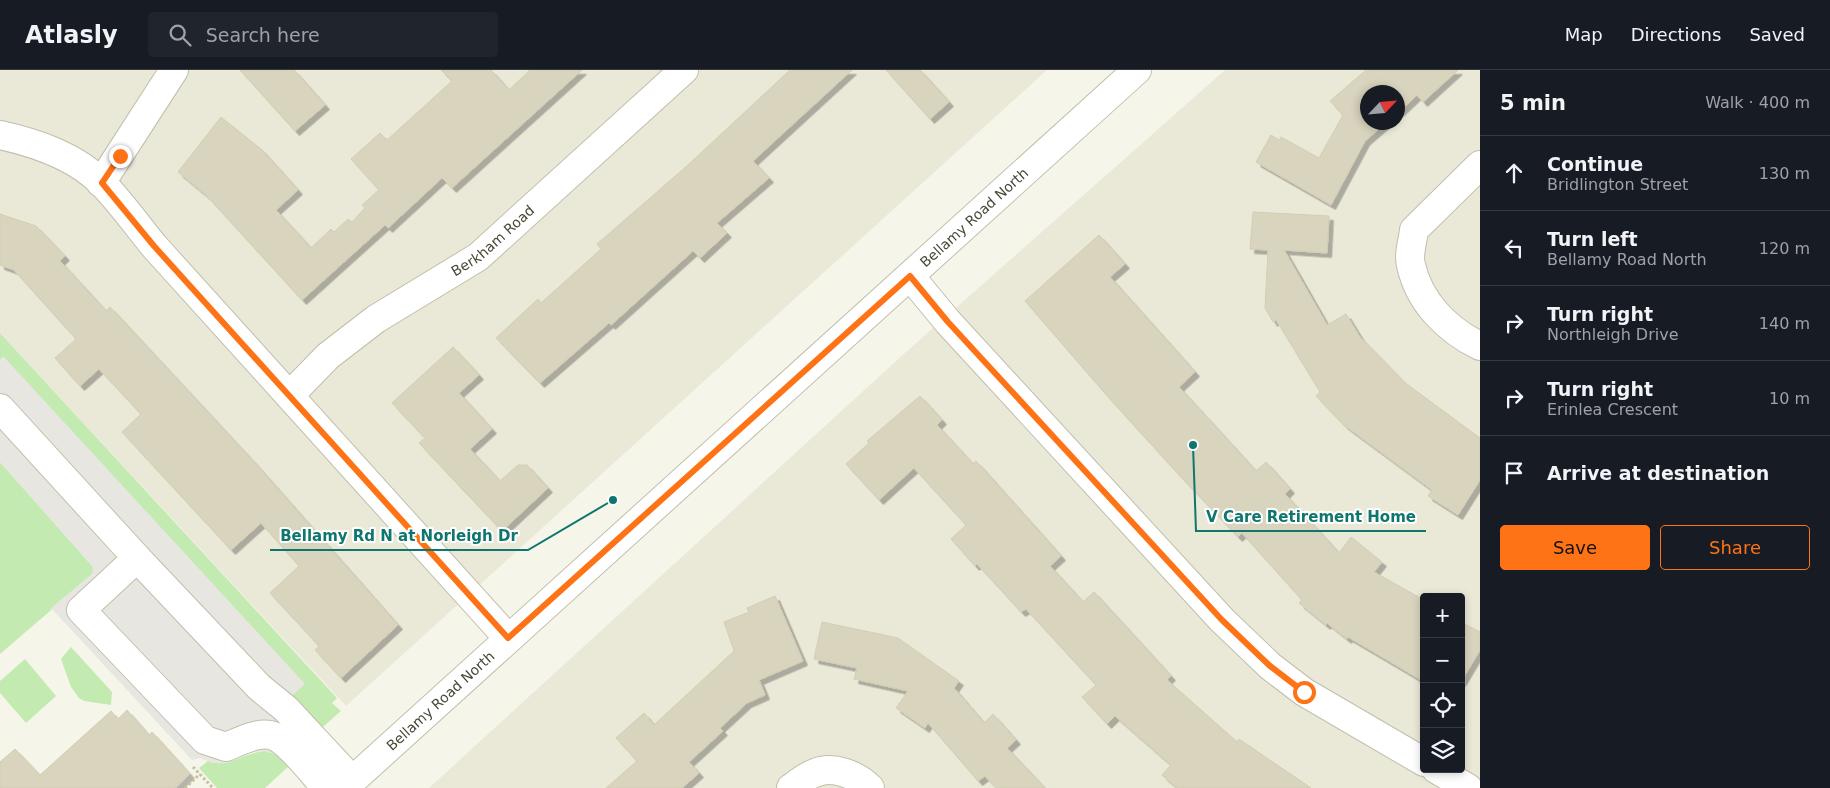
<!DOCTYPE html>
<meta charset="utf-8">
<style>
body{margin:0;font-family:"DejaVu Sans",sans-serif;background:#20242c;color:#f1f3f6}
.controls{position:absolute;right:15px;bottom:15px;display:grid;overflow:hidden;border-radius:5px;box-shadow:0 2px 8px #0003}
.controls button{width:45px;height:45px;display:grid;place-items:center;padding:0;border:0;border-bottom:1px solid #363941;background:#171b24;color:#f1f3f6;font:25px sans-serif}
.compass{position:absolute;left:1360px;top:15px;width:45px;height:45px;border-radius:50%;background:#171b24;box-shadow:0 2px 8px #0003;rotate:64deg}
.stop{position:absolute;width:15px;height:15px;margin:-11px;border:4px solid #ff7317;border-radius:50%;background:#fff}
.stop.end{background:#ff7317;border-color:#fff;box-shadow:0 1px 5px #0008}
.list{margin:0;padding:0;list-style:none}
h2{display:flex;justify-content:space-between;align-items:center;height:65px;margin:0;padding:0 20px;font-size:21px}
h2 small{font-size:16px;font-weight:400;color:#9ea1a6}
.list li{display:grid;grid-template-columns:32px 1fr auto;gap:15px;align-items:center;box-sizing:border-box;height:75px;padding:0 20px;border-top:1px solid #363941}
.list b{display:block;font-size:19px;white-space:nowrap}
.list p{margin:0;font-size:16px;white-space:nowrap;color:#9ea1a6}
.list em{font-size:16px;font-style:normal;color:#9ea1a6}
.actions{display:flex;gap:10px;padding:15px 20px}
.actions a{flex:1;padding:11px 0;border:1px solid #ff7317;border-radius:5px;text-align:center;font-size:18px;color:#ff7317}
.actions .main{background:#ff7317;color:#111}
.icon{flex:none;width:28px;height:28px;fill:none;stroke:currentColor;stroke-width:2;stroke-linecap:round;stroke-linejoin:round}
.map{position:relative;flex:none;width:1480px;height:718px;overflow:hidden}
header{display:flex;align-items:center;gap:30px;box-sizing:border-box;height:70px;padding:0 25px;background:#171b24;border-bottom:1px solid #363941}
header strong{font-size:24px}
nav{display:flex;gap:28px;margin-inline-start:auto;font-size:18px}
.search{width:350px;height:45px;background:#20242c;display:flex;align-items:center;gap:12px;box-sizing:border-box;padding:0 18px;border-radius:5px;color:#9ea1a6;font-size:19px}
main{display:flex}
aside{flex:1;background:#171b24}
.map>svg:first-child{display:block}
</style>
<header>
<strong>Atlasly</strong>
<div class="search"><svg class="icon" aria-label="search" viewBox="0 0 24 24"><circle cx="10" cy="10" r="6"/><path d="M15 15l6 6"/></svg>Search here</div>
<nav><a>Map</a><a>Directions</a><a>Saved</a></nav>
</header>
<main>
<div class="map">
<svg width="1480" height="718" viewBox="0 0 1480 718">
<defs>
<filter id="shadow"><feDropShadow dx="4.5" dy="4.5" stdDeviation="0" flood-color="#0004"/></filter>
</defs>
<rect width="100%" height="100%" fill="#f5f5ea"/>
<path fill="#eae8d7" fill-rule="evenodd" d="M0,0H1047L346,636L0,263Z
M1225,0H1480V718H429L906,282ZM1368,22H1398V52H1368ZM1424,527H1461V699H1424Z"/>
<path fill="#c3ebb1" d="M0,263L337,628L332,633L341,641L316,663L287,630L304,614L3,287L0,290Z
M0,392L93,497V504L0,584Z
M71,577L112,622L111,635L84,631L79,628L71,617L61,589Z
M25,589L56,626L26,653L0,623V611Z
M265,681L278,685L289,696L265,718H217L199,698L208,691C227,699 245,682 265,681Z"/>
<path fill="#e7e6e1" d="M4,287L305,614L287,630L321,668L289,696L278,685L265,681L251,682L228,693H213L200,688L192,690L51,538L92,504L93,497L0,392V290Z"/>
<path fill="#d8d4be" stroke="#d3ceb1" filter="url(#shadow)" d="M240,0H294L325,35L295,61Z
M441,0H491L509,20L530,0H582L452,118L442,108L388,158L385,155L302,230L207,126L178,102L221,47L262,80L298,120L276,140L311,178L331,159L334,162L348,149L352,152L365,138L362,135L379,120L351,89L380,63L387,70L452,11Z
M790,0H852L753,91L769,108L717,153L727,163L700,188L693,181L611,255L609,253L540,313L496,268L538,229L541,233L601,179L597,174L688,95Z
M886,0H920L949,32L930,49Z
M1366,0H1458L1423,32L1417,25L1398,43V22H1368V52H1387L1365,71L1331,135L1256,92L1271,65L1279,70L1281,67L1319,88L1343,45L1330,31Z
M1253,142L1329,146L1327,183L1284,180L1327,255L1346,244L1360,267L1404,312L1480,368V410L1458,445L1428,426L1432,420L1344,355L1316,326L1320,322L1276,250L1273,252L1265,238L1268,180L1250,179Z
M0,144L36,156L65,186L60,191L106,241L110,237L255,393L398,555L341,608L315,580L319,576L270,523L299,496L261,453L231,480L122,362L141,344L99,299L80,316L55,288L76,269L14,200L0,195Z
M1099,165L1125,194L1110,207L1195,302L1179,317L1256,401L1266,392L1290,419L1285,424L1339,483L1351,467L1382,492L1374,502L1424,530V615L1419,612L1421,610L1348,567L1347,569L1327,553L1326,555L1299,533L1302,530L1242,463L1238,467L1181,407L1110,329L1025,231Z
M453,277L479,305L459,323L492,359L470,379L500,411L518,395H527L548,418L502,461L419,373L425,368L392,333Z
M920,326L942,350L937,355L973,394L976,391L1061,486L1050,496L1083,532L1094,522L1171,606L1167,610L1237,672L1239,669L1311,718H1177L1162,705L1171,695L1115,646L1107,654L1082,627L1096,615L1026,539L1021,542L977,494L975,496L951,469L966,455L914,398L879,430L846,394L869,373L867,371Z
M775,526L803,591L759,610L765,625L747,633L720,658L723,661L689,692L699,703L682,718H606L637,691L616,668L644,643L654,655L734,581L724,552L749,542L747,538Z
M822,552L898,568L959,611L954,618L984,653L993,644L1016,670L1007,678L1045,718H996L985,706L978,711L928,653L925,658L896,638L908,621L854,609L857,598L814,589Z
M1461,552L1480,562V580L1461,612Z
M127,640L149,665L152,662L190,704L175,718H0V692L15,679L40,705L111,641L118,649Z"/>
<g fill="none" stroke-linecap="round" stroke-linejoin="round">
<defs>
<g id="minor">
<path d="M0,65C36,73 76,86 103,114C121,133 137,155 154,176L508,568"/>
<path d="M1480,95L1414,160C1413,170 1408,185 1411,195C1419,232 1447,260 1480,276"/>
<path d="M101,113L174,0"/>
<path d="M910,206L948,252L1222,550L1270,596L1304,622L1424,692"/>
<path id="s1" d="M290,325L328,286L376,249L478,187L684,0"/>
<path d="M0,338L137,488"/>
<path d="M1436,699L1468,718"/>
<path d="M326,718C314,705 287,668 270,665C257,662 238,672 226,677L205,670L81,540L137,488L259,617L286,639L352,710"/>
<path id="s2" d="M344,718L1137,0"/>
<path d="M791,718C798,713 806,706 815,703C833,695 857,705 870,718"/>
</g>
</defs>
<use href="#minor" stroke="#c1bfab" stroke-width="30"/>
<path stroke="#c4c09c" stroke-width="3" stroke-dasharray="2.5 2.5" stroke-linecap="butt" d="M193,697L213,718
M185,718L200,704"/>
<use href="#minor" stroke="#fff" stroke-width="28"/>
</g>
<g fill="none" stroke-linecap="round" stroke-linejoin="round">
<path stroke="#ff7317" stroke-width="6" d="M120,86L102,113L154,176L508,568L910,206L948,252L1222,550L1270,596L1304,622"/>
</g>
<g text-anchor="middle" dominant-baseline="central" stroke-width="4" stroke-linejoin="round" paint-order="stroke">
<g font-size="14" fill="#4a4737" stroke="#fff">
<text stroke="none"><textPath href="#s2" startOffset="850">Bellamy Road North</textPath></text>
<text stroke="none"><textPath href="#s1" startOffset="256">Berkham Road</textPath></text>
<text stroke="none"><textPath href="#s2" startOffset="130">Bellamy Road North</textPath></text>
</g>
</g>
<path fill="none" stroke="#0f766e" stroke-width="2" d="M1193 375L1196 461H1426M613 430L528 480H270"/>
<g fill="#0f766e" stroke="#fff" stroke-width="2">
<circle cx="1193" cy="375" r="5"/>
<circle cx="613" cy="430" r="5"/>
</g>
<g font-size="15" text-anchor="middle" font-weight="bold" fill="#0f766e" stroke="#fff" stroke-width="4" stroke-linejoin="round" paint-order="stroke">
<text x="1311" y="452">V Care Retirement Home</text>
<text x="399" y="471">Bellamy Rd N at Norleigh Dr</text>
</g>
</svg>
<div class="controls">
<button>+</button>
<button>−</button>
<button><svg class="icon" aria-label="locate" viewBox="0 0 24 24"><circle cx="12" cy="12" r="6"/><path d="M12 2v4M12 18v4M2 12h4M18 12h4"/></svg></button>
<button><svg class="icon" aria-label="layers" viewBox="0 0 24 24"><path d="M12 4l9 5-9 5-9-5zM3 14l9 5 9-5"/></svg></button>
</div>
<svg class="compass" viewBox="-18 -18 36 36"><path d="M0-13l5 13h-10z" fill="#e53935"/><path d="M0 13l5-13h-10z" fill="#9ea1a6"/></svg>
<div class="stop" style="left:1304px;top:622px"></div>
<div class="stop end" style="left:120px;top:86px"></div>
</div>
<aside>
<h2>5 min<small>Walk · 400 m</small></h2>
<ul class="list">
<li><svg class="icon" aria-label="ahead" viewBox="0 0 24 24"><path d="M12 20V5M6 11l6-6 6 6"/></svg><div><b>Continue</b><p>Bridlington Street</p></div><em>130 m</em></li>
<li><svg class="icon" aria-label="left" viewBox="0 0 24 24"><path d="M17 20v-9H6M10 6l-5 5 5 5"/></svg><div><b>Turn left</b><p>Bellamy Road North</p></div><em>120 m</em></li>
<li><svg class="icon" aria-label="right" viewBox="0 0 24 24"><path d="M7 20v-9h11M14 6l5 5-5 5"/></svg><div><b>Turn right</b><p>Northleigh Drive</p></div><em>140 m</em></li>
<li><svg class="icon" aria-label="right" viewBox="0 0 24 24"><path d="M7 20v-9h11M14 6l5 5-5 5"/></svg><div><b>Turn right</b><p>Erinlea Crescent</p></div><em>10 m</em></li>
<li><svg class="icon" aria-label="arrive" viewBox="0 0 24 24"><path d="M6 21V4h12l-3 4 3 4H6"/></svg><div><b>Arrive at destination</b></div></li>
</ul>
<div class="actions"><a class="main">Save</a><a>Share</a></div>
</aside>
</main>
